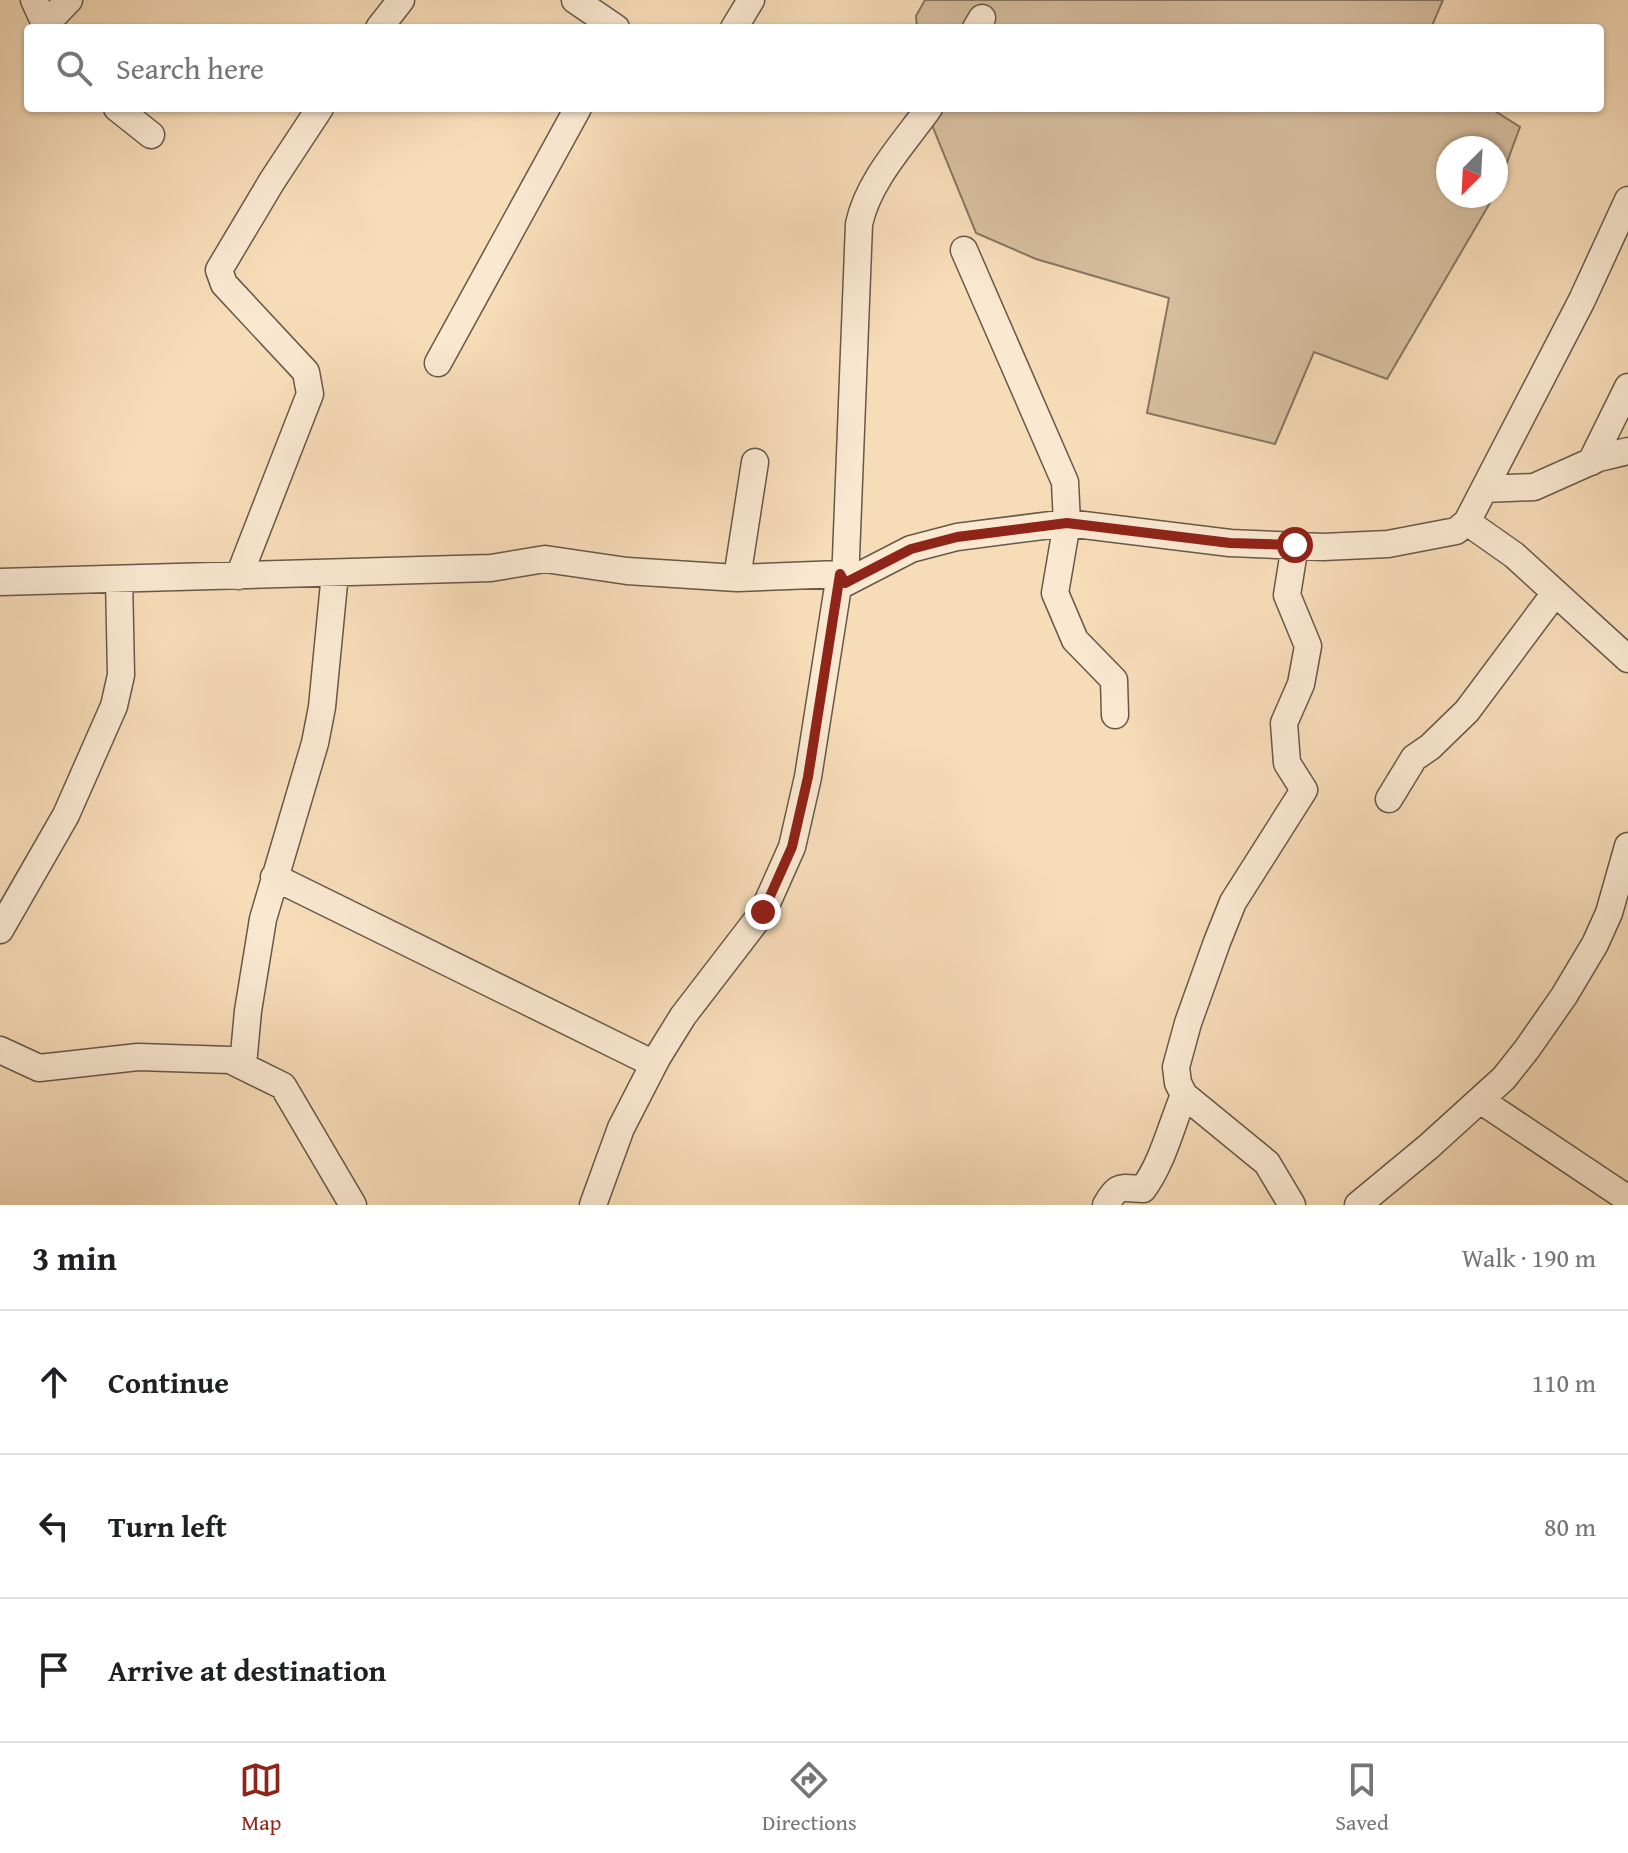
<!DOCTYPE html>
<meta charset="utf-8">
<style>
body{margin:0;font-family:"Gentium Book Plus",serif;background:#f6f6f6;color:#202124}
.compass{position:absolute;left:1436px;top:136px;width:72px;height:72px;border-radius:50%;background:#fff;box-shadow:0 2px 6px #0004;rotate:204deg}
.stop{position:absolute;width:24px;height:24px;margin:-18px;border:6px solid #8f2418;border-radius:50%;background:#fff}
.stop.end{background:#8f2418;border-color:#fff;box-shadow:0 2px 8px #0008}
.list{margin:0;padding:0;list-style:none}
h2{display:flex;justify-content:space-between;align-items:center;height:104px;margin:0;padding:0 32px;font-size:34px}
h2 small{font-size:26px;font-weight:400;color:#757577}
.list li{display:grid;grid-template-columns:52px 1fr auto;gap:24px;align-items:center;box-sizing:border-box;height:144px;padding:0 32px;border-top:2px solid #e0e0e0}
.list b{display:block;font-size:30px;white-space:nowrap}
.list em{font-size:26px;font-style:normal;color:#757577}
.icon{flex:none;width:44px;height:44px;fill:none;stroke:currentColor;stroke-width:2;stroke-linecap:round;stroke-linejoin:round}
.map{position:relative;flex:none;width:1628px;height:1205px;overflow:hidden}
.search{position:absolute;background:#fff;box-shadow:0 2px 6px #0004;left:24px;right:24px;top:24px;height:88px;display:flex;align-items:center;gap:20px;box-sizing:border-box;padding:0 28px;border-radius:8px;color:#757577;font-size:30px}
.sheet{height:536px;background:#fff}
nav{display:flex;justify-content:space-around;align-items:center;box-sizing:border-box;height:112px;border-top:2px solid #e0e0e0;background:#fff;font-size:22px;color:#757577}
nav a{display:grid;justify-items:center;gap:4px}
nav .on{color:#8f2418}
.map>svg:first-child{display:block}
</style>
<div class="map">
<svg width="1628" height="1205" viewBox="0 0 1628 1205">
<rect width="100%" height="100%" fill="#f7dcb8"/>
<filter id="stains"><feTurbulence type="fractalNoise" baseFrequency=".0025" numOctaves="4"/><feColorMatrix values="0 0 0 0 .2 0 0 0 0 .09 0 0 0 0 .02 0 0 0 .5 -.17"/></filter>
<radialGradient id="worn" r=".72"><stop offset=".6" stop-color="#630" stop-opacity="0"/><stop offset="1" stop-color="#630" stop-opacity=".3"/></radialGradient>
<path fill="#d6be9f" stroke="#867661" stroke-width="2" d="M925,0H1443L1431,28H917L916,16Z
M925,108H1490L1520,127L1496,192V148H1448V196H1494L1387,379L1314,352L1275,444L1147,413L1169,298L1036,259L976,233Z"/>
<g fill="none" stroke-linecap="round" stroke-linejoin="round">
<defs>
<path id="minor" d="M34,0L47,28
M575,0L616,28
M45,25L69,0
M379,28L401,0
M734,28L751,0
M976,28L982,18
M117,108L151,135
M964,250L1065,482L1067,523L1055,593L1075,640L1114,680L1115,715
M438,363L578,108
M1591,462L1628,387
M1484,489L1534,487L1599,458L1628,451
M1467,522L1514,555L1628,659
M239,576L310,394L306,372L224,284L219,270L272,181L320,108
M737,578L755,462
M0,582L491,568L545,559L627,571L737,578L840,574L845,583L911,549L957,537L1067,523L1230,543L1323,547L1388,544L1456,531L1467,522L1582,300L1628,200
M845,583L859,224C868,181 904,143 929,108
M1389,799L1414,758L1430,747L1467,711L1555,593
M274,877L654,1064
M0,930L66,815L114,706L121,675L119,579
M0,1050L39,1068L138,1057L230,1060L283,1086L353,1205
M243,1065L248,1011L263,919L315,743L322,707L335,573
M1184,1095L1178,1083L1176,1067L1188,1023L1217,942L1233,902L1304,790L1287,763L1284,723L1301,684L1308,646L1287,595L1295,545
M1480,1100L1628,1199
M593,1205L621,1128L657,1058L683,1016L763,912L792,847L808,777L840,574
M1106,1205C1118,1184 1120,1188 1143,1189C1163,1162 1171,1126 1184,1095L1267,1163L1292,1205
M1358,1205L1428,1147L1504,1078L1527,1049L1564,996L1595,944L1609,913L1628,846"/>
</defs>
<use href="#minor" stroke="#675948" stroke-width="29"/>
<use href="#minor" stroke="#fae8d1" stroke-width="26"/>
</g>
<g fill="none" stroke-linecap="round" stroke-linejoin="round">
<path stroke="#8f2418" stroke-width="10" d="M763,912L792,847L808,777L840,574L845,583L911,549L957,537L1067,523L1230,543L1295,545"/>
</g>
<rect width="100%" height="100%" filter="url(#stains)"/>
<rect width="100%" height="100%" fill="url(#worn)"/>
</svg>
<svg class="compass" viewBox="-18 -18 36 36"><path d="M0-13l5 13h-10z" fill="#e53935"/><path d="M0 13l5-13h-10z" fill="#757577"/></svg>
<div class="stop" style="left:1295px;top:545px"></div>
<div class="stop end" style="left:763px;top:912px"></div>
<div class="search"><svg class="icon" aria-label="search" viewBox="0 0 24 24"><circle cx="10" cy="10" r="6"/><path d="M15 15l6 6"/></svg>Search here</div>
</div>
<section class="sheet">
<h2>3 min<small>Walk · 190 m</small></h2>
<ul class="list">
<li><svg class="icon" aria-label="ahead" viewBox="0 0 24 24"><path d="M12 20V5M6 11l6-6 6 6"/></svg><div><b>Continue</b></div><em>110 m</em></li>
<li><svg class="icon" aria-label="left" viewBox="0 0 24 24"><path d="M17 20v-9H6M10 6l-5 5 5 5"/></svg><div><b>Turn left</b></div><em>80 m</em></li>
<li><svg class="icon" aria-label="arrive" viewBox="0 0 24 24"><path d="M6 21V4h12l-3 4 3 4H6"/></svg><div><b>Arrive at destination</b></div></li>
</ul>
</section>
<nav>
<a class="on"><svg class="icon" aria-label="map" viewBox="0 0 24 24"><path d="M3 6l6-2 6 2 6-2v14l-6 2-6-2-6 2zM9 4v14M15 6v14"/></svg>Map</a>
<a><svg class="icon" aria-label="directions" viewBox="0 0 24 24"><path d="M12 3l9 9-9 9-9-9zM9 14v-3h6M13 9l2 2-2 2"/></svg>Directions</a>
<a><svg class="icon" aria-label="saved" viewBox="0 0 24 24"><path d="M7 4h10v16l-5-4-5 4z"/></svg>Saved</a>
</nav>
